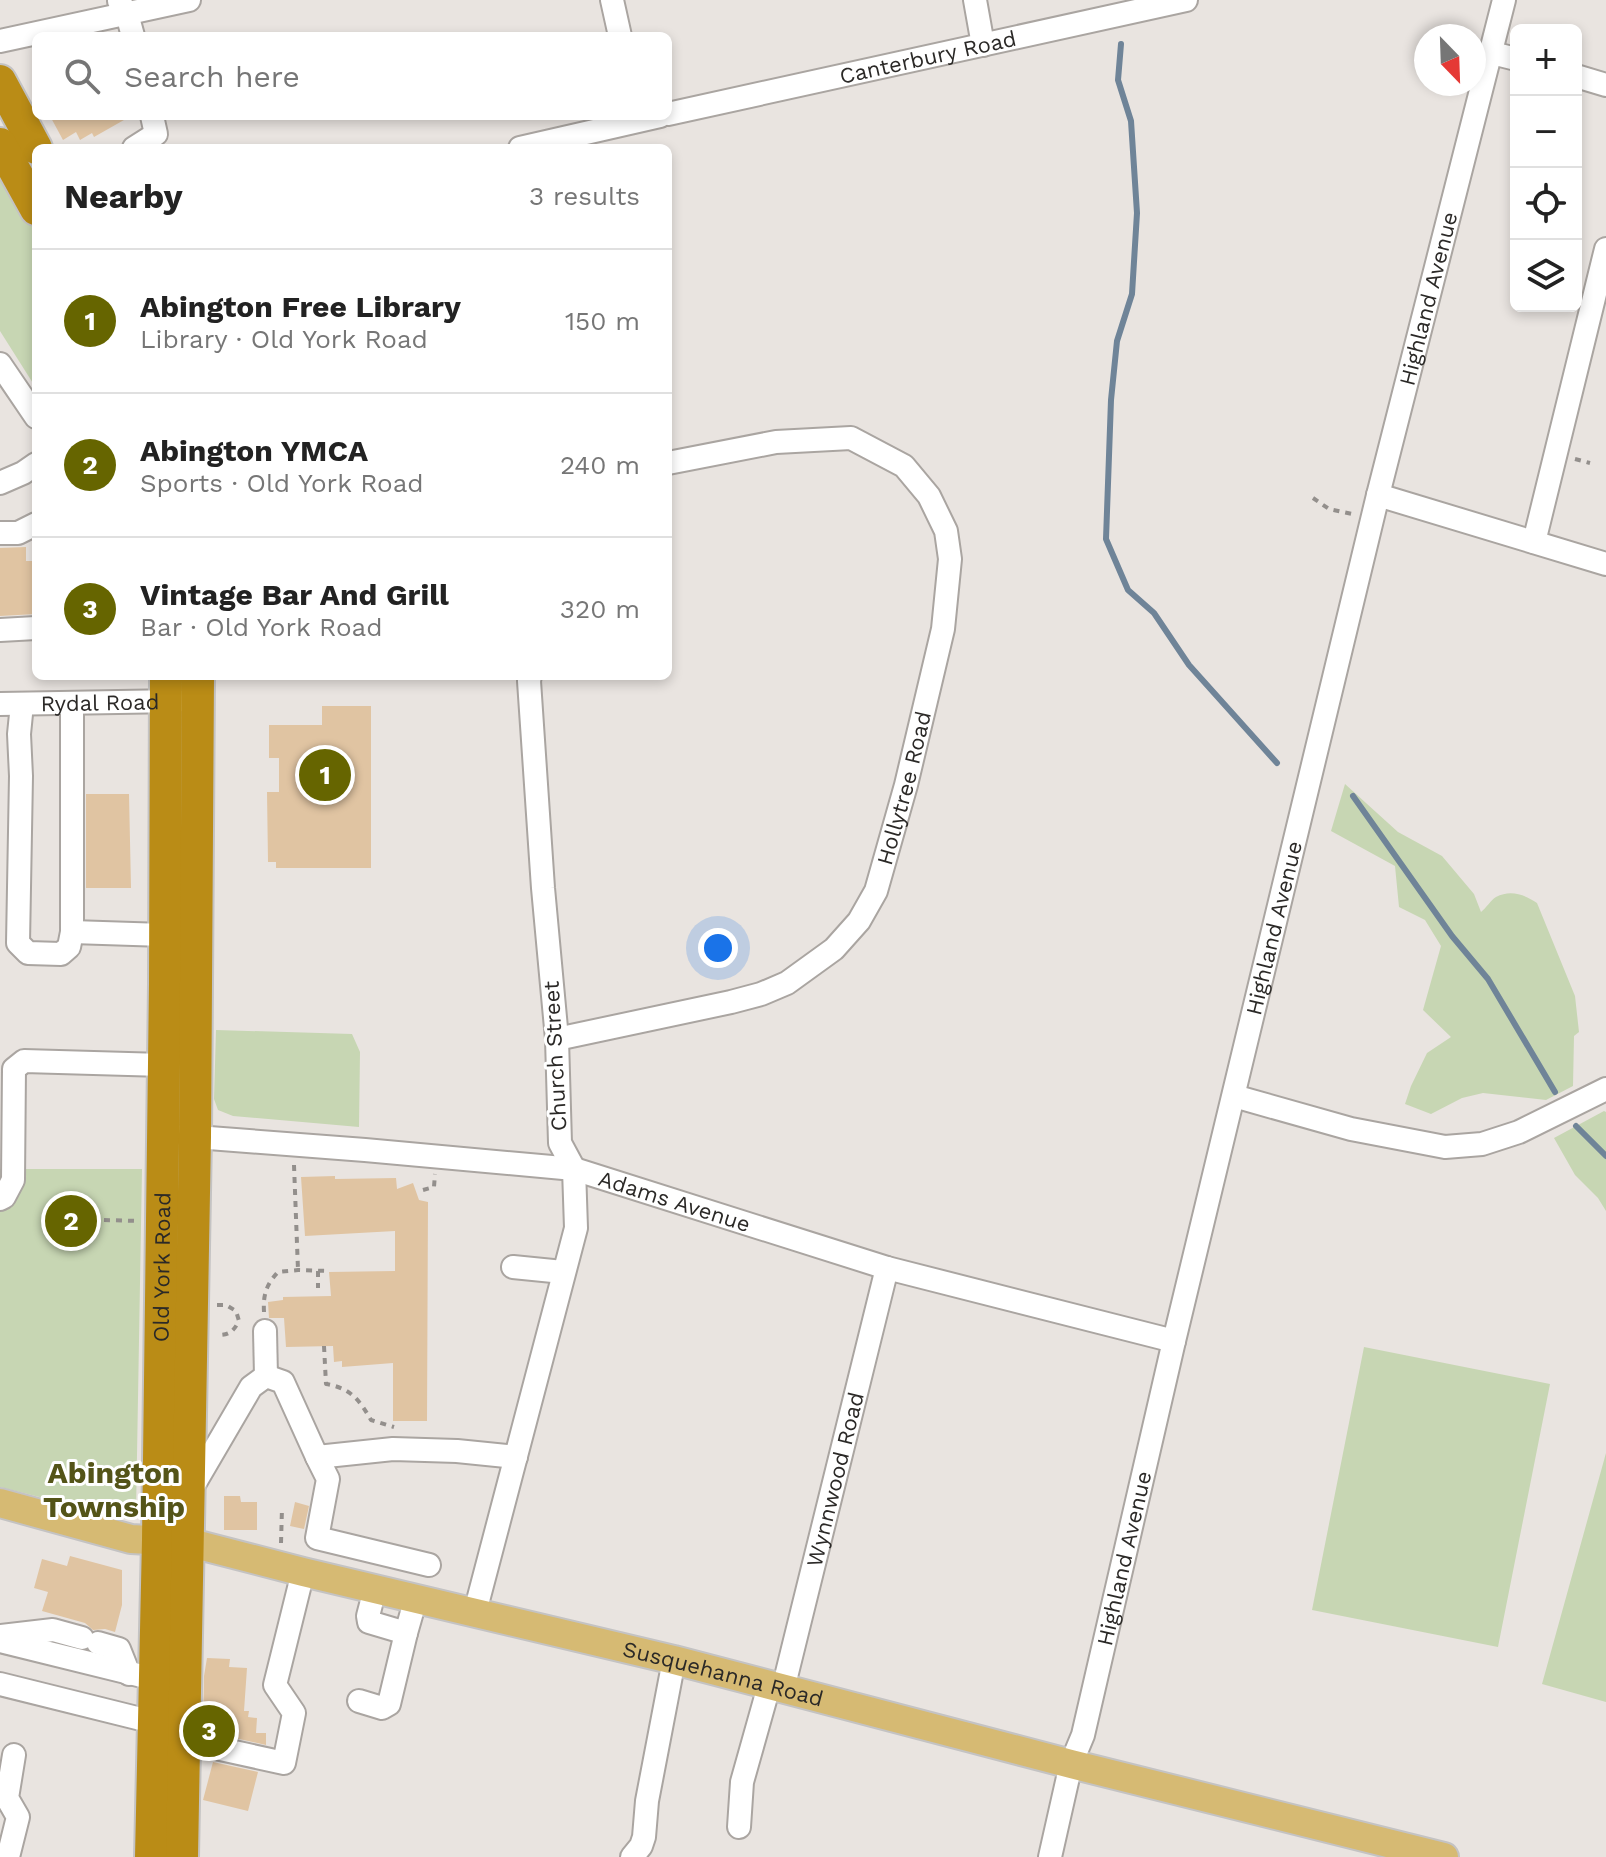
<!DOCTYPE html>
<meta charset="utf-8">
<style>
body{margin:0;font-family:"Work Sans",sans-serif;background:#f2f2f2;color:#222}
.controls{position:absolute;right:24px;top:24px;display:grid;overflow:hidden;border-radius:12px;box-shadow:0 4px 12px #0003}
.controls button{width:72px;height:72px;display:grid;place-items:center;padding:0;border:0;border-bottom:2px solid #e0e0e0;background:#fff;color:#222;font:40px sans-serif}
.compass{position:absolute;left:1414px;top:24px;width:72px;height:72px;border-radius:50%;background:#fff;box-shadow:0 4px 12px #0003;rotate:157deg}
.you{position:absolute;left:718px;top:948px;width:28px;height:28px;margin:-20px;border:6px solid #fff;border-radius:50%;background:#1a73e8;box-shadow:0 0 0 12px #1a73e833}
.badge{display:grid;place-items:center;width:52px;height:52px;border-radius:50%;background:#666500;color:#fff;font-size:26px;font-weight:700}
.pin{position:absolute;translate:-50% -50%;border:4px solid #fff;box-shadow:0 2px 8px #0006}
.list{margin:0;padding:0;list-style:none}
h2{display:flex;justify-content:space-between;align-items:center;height:104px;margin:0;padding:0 32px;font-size:34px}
h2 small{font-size:26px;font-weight:400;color:#767676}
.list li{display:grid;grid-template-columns:52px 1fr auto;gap:24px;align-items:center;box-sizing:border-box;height:144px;padding:0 32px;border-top:2px solid #e0e0e0}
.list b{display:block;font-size:30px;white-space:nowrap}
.list p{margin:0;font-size:26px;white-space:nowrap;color:#767676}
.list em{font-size:26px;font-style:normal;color:#767676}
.icon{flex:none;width:44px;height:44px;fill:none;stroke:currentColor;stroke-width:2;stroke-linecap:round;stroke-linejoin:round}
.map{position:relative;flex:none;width:1606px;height:1857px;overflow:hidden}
.search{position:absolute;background:#fff;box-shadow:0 4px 12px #0003;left:32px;top:32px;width:640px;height:88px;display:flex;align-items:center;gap:20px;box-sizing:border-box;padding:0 28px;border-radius:12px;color:#767676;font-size:30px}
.panel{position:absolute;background:#fff;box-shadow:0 4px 12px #0003;left:32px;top:144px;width:640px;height:536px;border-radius:12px}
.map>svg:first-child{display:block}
</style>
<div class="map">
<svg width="1606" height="1857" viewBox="0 0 1606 1857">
<rect width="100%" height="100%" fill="#e9e4e0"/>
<path fill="#c7d6b3" d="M0,166L36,230V388L0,331Z
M1345,784L1398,832L1442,856L1474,894L1481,912C1486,908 1491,900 1496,897C1511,889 1525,895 1537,903L1575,996L1579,1032L1574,1036L1573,1086L1546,1100L1483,1093L1462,1098L1431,1114L1405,1104L1411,1086L1427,1053L1451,1037L1423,1010L1441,946L1425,920L1399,907L1395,866L1331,831Z
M216,1030L352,1034L360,1052L359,1127L233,1116L218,1110L214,1099Z
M1604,1111L1606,1112V1211L1598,1198L1575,1175L1554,1138Z
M0,1169H142L136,1512L126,1519L0,1487Z
M1364,1347L1550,1384L1498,1647L1312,1610Z
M1606,1453V1702L1542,1684Z"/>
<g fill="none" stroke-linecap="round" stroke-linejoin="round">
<path stroke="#6f8498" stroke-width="6" d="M1121,44L1118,80L1131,121L1137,213L1132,294L1117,341L1111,400L1106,539L1128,590L1154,613L1189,665L1277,763
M1353,796L1452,936L1488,979L1555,1092
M1576,1126L1606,1156"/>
</g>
<path fill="#e0c4a2" d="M50,116H131L94,137L92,133L80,140L76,132L63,140Z
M26,547V561H32L36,569V614L0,616V548Z
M322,706H371V868H276V862H268L267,792H279V758H269V725H322Z
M86,794H129L131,888H86Z
M335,1176V1179L396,1178L397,1189L413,1183L419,1200L428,1202L427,1421H393V1363L342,1367V1361L334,1362L333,1346L286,1347L284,1318H269L268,1302L283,1300V1297L331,1296L329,1272L395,1271V1231L305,1236L301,1177Z
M224,1496H240L241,1502H257V1530H224Z
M295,1502L309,1506L304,1529L290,1526Z
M70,1556L122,1570V1605L115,1632L105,1629L93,1630L85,1623L42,1611L48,1592L34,1588L42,1559L67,1566Z
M207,1658L230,1659L229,1667L247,1668L244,1711H249L248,1717L257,1718L256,1733H266V1745L203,1731L204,1676Z
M213,1762L258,1772L248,1811L203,1800Z"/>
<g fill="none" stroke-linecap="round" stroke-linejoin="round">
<defs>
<g id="minor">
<path d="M612,0L620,36"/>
<path d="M975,0L983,45"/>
<path d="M119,1L127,14L133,36"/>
<path d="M0,41L189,0"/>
<path d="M1492,53L1516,59"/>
<path d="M1576,76L1606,85"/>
<path id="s1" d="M668,114L1186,0"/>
<path d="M134,148L156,134L152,116"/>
<path d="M520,148L660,116"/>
<path d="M0,364L36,417"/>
<path d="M0,483L23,473L36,464"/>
<path d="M1378,495L1606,564"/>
<path d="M0,533H18L36,524"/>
<path d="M1534,542L1606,249"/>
<path d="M0,630L36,628"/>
<path id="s2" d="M0,704L177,701"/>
<path d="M22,704L19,734L21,776L18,943L28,953L61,954L69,947L72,932V703"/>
<path d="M72,932L164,935"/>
<path id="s3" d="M557,1039L731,1002L761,994L787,983L834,949L859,921L876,891L906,785L943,629L950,559L946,531L929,496L904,466L851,438L776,442L668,463"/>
<path d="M1234,1096L1351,1129L1445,1147L1482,1144L1519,1132L1606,1089"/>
<path id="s4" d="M183,1136L365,1150L574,1169L887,1268L1174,1341"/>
<path d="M0,1199L4,1197L13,1180L14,1069L24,1061L163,1065"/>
<path d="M513,1267L563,1272"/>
<path d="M265,1331L266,1376"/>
<path d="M317,1457L328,1479L317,1538L429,1565"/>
<path d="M192,1488L251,1387L266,1376L283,1382L317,1457L393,1449L457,1451L516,1457"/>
<path d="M375,1589L368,1616L369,1622L406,1633"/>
<path d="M475,1612L576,1228L574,1169L560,1143L557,1039L543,888L529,681L530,676"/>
<path d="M1,1636L53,1630L82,1638"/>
<path d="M0,1641L154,1679"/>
<path d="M98,1643L119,1649L129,1674"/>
<path d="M0,1684L153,1722"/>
<path id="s5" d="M783,1689L887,1268"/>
<path d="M359,1701L382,1708L389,1704L406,1633L416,1598"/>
<path d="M184,1741L284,1763L294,1713L275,1685L303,1572"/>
<path d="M739,1827L742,1782L769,1686"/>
<path d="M8,1857L18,1817L7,1798L14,1755"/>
<path d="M632,1857L641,1846L644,1837L647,1801L674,1660"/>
<path id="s6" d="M1050,1857L1071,1764L1083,1735L1174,1341L1378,495L1504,0"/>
</g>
<g id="major">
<path id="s7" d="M0,1503L131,1539L187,1542L303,1572L674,1660L1071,1764L1444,1857"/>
</g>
<g id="highway">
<path d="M0,81L36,148"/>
<path d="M0,144L36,209"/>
<path id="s8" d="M151,1857L158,1540L165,984L166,676"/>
<path d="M182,1857L195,1137L198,676"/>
</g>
</defs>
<use href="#minor" stroke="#aaa5a1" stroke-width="26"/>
<use href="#major" stroke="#c4c3c3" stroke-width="32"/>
<use href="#highway" stroke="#c4c3c3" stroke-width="36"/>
<path stroke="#938f8c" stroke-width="4" stroke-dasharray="6 6" stroke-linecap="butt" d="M1575,459L1590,463
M1313,498L1329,509L1352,514
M294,1165L298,1270
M423,1190L434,1187L435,1174
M104,1220L139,1221
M318,1271V1288
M217,1305H226L236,1311L239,1321C233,1332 229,1335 218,1335
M264,1312C263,1295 266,1285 278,1272L298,1270L328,1271
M324,1346L326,1384C350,1388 359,1399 371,1420L394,1427
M281,1543L282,1508"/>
<use href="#minor" stroke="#fff" stroke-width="22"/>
<use href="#major" stroke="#d6ba73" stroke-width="28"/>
<use href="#highway" stroke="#ba8c16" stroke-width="32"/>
</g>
<g text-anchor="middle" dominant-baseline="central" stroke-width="6" stroke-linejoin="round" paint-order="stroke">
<g font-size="22" fill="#2b2927" stroke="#fff">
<text stroke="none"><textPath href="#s1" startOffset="266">Canterbury Road</textPath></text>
<text stroke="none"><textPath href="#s6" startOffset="1604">Highland Avenue</textPath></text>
<text stroke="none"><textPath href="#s2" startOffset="100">Rydal Road</textPath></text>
<text stroke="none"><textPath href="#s3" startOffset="474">Hollytree Road</textPath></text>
<text stroke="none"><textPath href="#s6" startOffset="956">Highland Avenue</textPath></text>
<text transform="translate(555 1056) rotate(-93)">Church Street</text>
<text stroke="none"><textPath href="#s4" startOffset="498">Adams Avenue</textPath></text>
<text stroke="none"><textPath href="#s8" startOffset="590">Old York Road</textPath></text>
<text stroke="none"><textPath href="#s5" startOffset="216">Wynnwood Road</textPath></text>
<text stroke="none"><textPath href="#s6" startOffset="308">Highland Avenue</textPath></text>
<text stroke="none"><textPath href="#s7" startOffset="744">Susquehanna Road</textPath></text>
</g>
<g font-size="30" font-weight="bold" fill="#545418" stroke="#fff">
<text x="114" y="1472">Abington<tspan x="114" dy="34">Township</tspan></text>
</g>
</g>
</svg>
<div class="controls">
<button>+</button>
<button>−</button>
<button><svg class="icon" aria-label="locate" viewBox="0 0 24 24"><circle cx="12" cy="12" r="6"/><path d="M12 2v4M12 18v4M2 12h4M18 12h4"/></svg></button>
<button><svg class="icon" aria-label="layers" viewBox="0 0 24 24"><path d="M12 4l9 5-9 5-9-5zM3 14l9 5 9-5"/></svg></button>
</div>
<svg class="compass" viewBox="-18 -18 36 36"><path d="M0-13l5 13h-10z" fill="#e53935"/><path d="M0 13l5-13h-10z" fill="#767676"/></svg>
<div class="you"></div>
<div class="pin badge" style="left:325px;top:775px">1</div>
<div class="pin badge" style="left:71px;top:1221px">2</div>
<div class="pin badge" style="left:209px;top:1731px">3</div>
<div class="search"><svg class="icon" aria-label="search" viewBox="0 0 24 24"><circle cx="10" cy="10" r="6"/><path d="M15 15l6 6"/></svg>Search here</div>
<section class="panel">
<h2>Nearby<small>3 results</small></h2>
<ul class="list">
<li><span class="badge">1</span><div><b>Abington Free Library</b><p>Library · Old York Road</p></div><em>150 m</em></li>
<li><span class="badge">2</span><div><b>Abington YMCA</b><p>Sports · Old York Road</p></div><em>240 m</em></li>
<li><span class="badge">3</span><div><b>Vintage Bar And Grill</b><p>Bar · Old York Road</p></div><em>320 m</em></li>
</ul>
</section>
</div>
